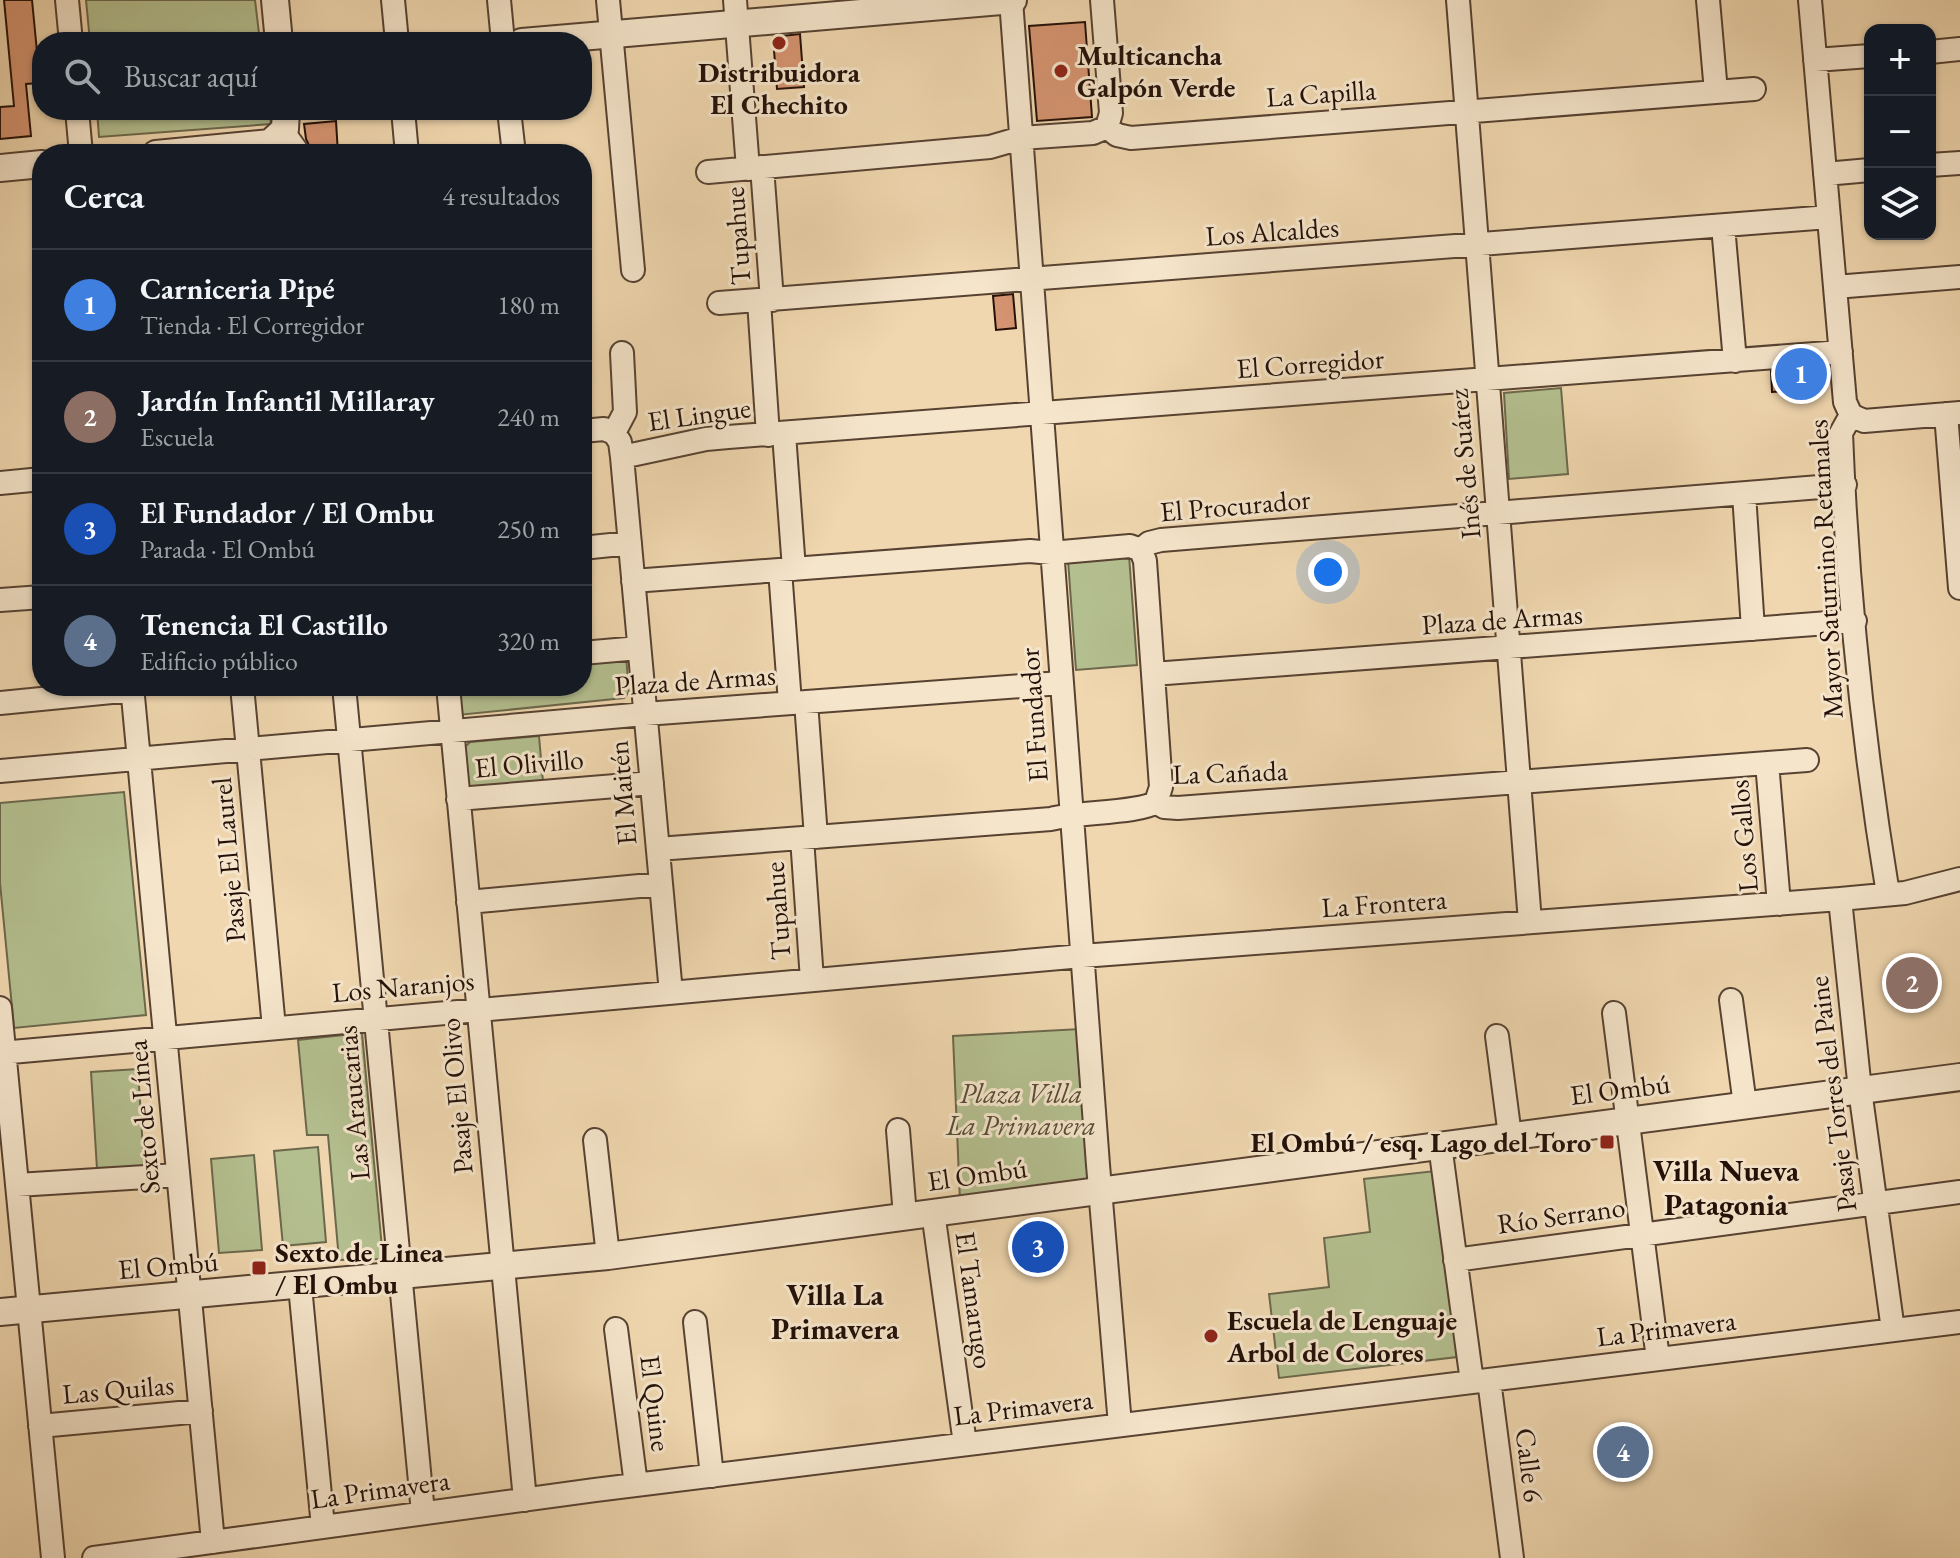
<!DOCTYPE html>
<html lang="es">
<meta charset="utf-8">
<style>
body{margin:0;font-family:"EB Garamond",serif;background:#242831;color:#f1f3f6}
.controls{position:absolute;right:24px;top:24px;display:grid;overflow:hidden;border-radius:16px;box-shadow:0 2px 6px #0004}
.controls button{width:72px;height:72px;display:grid;place-items:center;padding:0;border:0;border-bottom:2px solid #363941;background:#171b24;color:#f1f3f6;font:40px sans-serif}
.you{position:absolute;left:1328px;top:572px;width:28px;height:28px;margin:-20px;border:6px solid #fff;border-radius:50%;background:#1a73e8;box-shadow:0 0 0 12px #1a73e833}
.badge{display:grid;place-items:center;width:52px;height:52px;border-radius:50%;background:#db2777;color:#fff;font-size:26px;font-weight:700}
.pin{position:absolute;translate:-50% -50%;border:4px solid #fff;box-shadow:0 2px 8px #0006}
.list{margin:0;padding:0;list-style:none}
h2{display:flex;justify-content:space-between;align-items:center;height:104px;margin:0;padding:0 32px;font-size:34px}
h2 small{font-size:26px;font-weight:400;color:#9ea1a6}
.list li{display:grid;grid-template-columns:52px 1fr auto;gap:24px;align-items:center;box-sizing:border-box;height:112px;padding:0 32px;border-top:2px solid #363941}
.list b{display:block;font-size:30px;white-space:nowrap}
.list p{margin:0;font-size:26px;white-space:nowrap;color:#9ea1a6}
.list em{font-size:26px;font-style:normal;color:#9ea1a6}
.icon{flex:none;width:44px;height:44px;fill:none;stroke:currentColor;stroke-width:2;stroke-linecap:round;stroke-linejoin:round}
.map{position:relative;flex:none;width:1960px;height:1558px;overflow:hidden}
.search{position:absolute;background:#171b24;box-shadow:0 2px 6px #0004;left:32px;top:32px;width:560px;height:88px;display:flex;align-items:center;gap:20px;box-sizing:border-box;padding:0 28px;border-radius:32px;color:#9ea1a6;font-size:30px}
.panel{position:absolute;background:#171b24;box-shadow:0 2px 6px #0004;left:32px;top:144px;width:560px;height:552px;border-radius:32px}
.map>svg:first-child{display:block}
</style>
<div class="map">
<svg width="1960" height="1558" viewBox="0 0 1960 1558">
<rect width="100%" height="100%" fill="#f0d7af"/>
<filter id="stains"><feTurbulence type="fractalNoise" baseFrequency=".0025" numOctaves="4"/><feColorMatrix values="0 0 0 0 .2 0 0 0 0 .09 0 0 0 0 .02 0 0 0 .5 -.17"/></filter>
<radialGradient id="worn" r=".72"><stop offset=".6" stop-color="#630" stop-opacity="0"/><stop offset="1" stop-color="#630" stop-opacity=".3"/></radialGradient>
<path fill="#b4bf8f" stroke="#6c684c" stroke-width="2" d="M86,0H255L260,42H90Z
M97,110H269L271,124L99,137Z
M1561,388L1568,474L1509,479L1504,393Z
M1129,555L1137,665L1076,670L1068,560Z
M626,656L629,692L624,698L458,715L456,686H582V660Z
M539,736L543,782L465,789L462,750L470,742Z
M124,792L146,1015L14,1028L0,883V803Z
M1080,1029L1091,1183L960,1201L953,1036Z
M362,1033L383,1259L339,1260L328,1135H307L298,1040Z
M138,1069L144,1166L97,1169L91,1072Z
M318,1147L326,1242L283,1246L274,1151Z
M254,1155L262,1250L219,1253L211,1159Z
M1435,1171L1457,1357L1279,1378L1269,1294L1329,1287L1324,1238L1370,1232L1364,1179Z"/>
<path fill="#d59471" stroke="#241008" stroke-width="2" d="M4,0H32L40,83L26,84L31,136L0,139V107L14,106Z
M1085,22L1092,117L1037,121L1029,26Z
M800,34L804,87L777,89L773,37Z
M336,121L338,154H313L306,139L304,124Z
M1013,294L1016,328L996,330L993,296Z
M1816,368L1817,389L1772,392L1771,371Z"/>
<g fill="none" stroke-linecap="round" stroke-linejoin="round">
<defs>
<path id="minor" d="M67,0L71,42
M393,0L397,42
M499,0L503,42
M608,0L633,270
M735,0L748,169
M1011,0L1098,1165L1120,1425
M1102,0L1111,113L1107,127
M1458,0L1530,922
M1708,0L1716,92
M1810,0L1845,402L1851,415
M1930,52L1960,49
M1815,60L1870,56
M77,110L81,154
M403,110L407,154
M509,110L514,154
M1107,127L1117,135L1131,138L1754,89
M281,135L289,140L299,154
M1930,165L1960,163
M762,167L772,300
M708,172L990,147L1021,138L1093,133L1107,127
M1825,174L1870,170
M1723,226L1735,361
M1835,287L1960,277
M759,301L768,435
M719,303L1829,217
M1946,414L1960,588
M1851,415L1841,433C1847,587 1863,742 1888,894
M1851,415L1864,421L1960,413
M582,431L604,429L614,433
M614,433L620,442L622,457L671,993
M614,433L625,412L622,353
M784,434L794,569
M622,457L706,439L728,437L1841,352
M0,483L42,479
M1744,494L1753,629
M582,548L630,543
M1141,550L1149,543L1161,540L1845,485
M1141,550L1145,561L1161,787L1156,802
M780,570L790,703
M633,581L1030,551L1051,553L1130,546L1141,550
M0,600L42,597
M582,653L639,648
M1153,674L1855,621
M132,686L213,1542
M242,686L274,1028
M344,686L423,1513
M448,686L525,1500
M806,702L816,837
M0,703L132,690
M1767,763L1779,904
M0,771L645,714L1061,683
M458,799L652,783
M802,838L812,980
M658,849L1051,819C1076,812 1141,813 1156,802L1164,807L1178,808L1807,760
M1840,899L1860,1090L1893,1330
M468,902L661,884
M1731,1000L1745,1105
M0,1008L53,1558
M1614,1013L1658,1359
M1497,1036L1510,1136
M0,1053L1082,956L1840,899L1905,893L1960,879
M898,1130L905,1216
M595,1140L608,1256
M1440,1145L1472,1382
M17,1185L178,1175
M933,1212L965,1444
M1455,1260L1960,1192
M300,1286L323,1527
M695,1322L712,1476
M616,1329L636,1485
M1489,1380L1512,1558
M40,1426L201,1411
M94,1558L595,1490L1960,1322"/>
<path id="tertiary" d="M275,0L279,42
M522,42L1013,0
M156,154L270,143L285,129L286,110
M0,168L42,164
M0,1312L608,1256L1960,1077"/>
</defs>
<use href="#minor" stroke="#574232" stroke-width="26"/>
<use href="#tertiary" stroke="#574232" stroke-width="30"/>
<use href="#minor" stroke="#f5e5cb" stroke-width="22"/>
<use href="#tertiary" stroke="#f5e5cb" stroke-width="26"/>
</g>
<g fill="#8f2418" stroke="#f5e5cb" stroke-width="3">
<circle cx="779" cy="43" r="8"/>
<circle cx="1061" cy="71" r="8"/>
<rect x="1599" y="1134" width="16" height="16" rx="4"/>
<rect x="251" y="1260" width="16" height="16" rx="4"/>
<circle cx="1211" cy="1336" r="8"/>
</g>
<g text-anchor="middle" dominant-baseline="central" stroke-width="6" stroke-linejoin="round" paint-order="stroke">
<g font-size="28" font-weight="bold" fill="#241008" stroke="#f5e5cb" text-anchor="start">
<text x="1077" y="55">Multicancha<tspan x="1077" dy="32">Galpón Verde</tspan></text>
<text x="779" y="72" text-anchor="middle">Distribuidora<tspan x="779" dy="32">El Chechito</tspan></text>
<text x="1591" y="1142" text-anchor="end">El Ombú / esq. Lago del Toro</text>
<text x="275" y="1252">Sexto de Linea<tspan x="275" dy="32">/ El Ombu</tspan></text>
<text x="1227" y="1320">Escuela de Lenguaje<tspan x="1227" dy="32">Arbol de Colores</tspan></text>
</g>
<g font-size="28" fill="#241008" stroke="#f5e5cb">
<text transform="translate(1321 93) rotate(-4)">La Capilla</text>
<text transform="translate(1272 231) rotate(-4)">Los Alcaldes</text>
<text transform="translate(737 236) rotate(-94)">Tupahue</text>
<text transform="translate(1310 363) rotate(-4)">El Corregidor</text>
<text transform="translate(699 414) rotate(-8)">El Lingue</text>
<text transform="translate(1464 464) rotate(-95)">Inés de Suárez</text>
<text transform="translate(1235 505) rotate(-5)">El Procurador</text>
<text transform="translate(1825 569) rotate(-93)">Mayor Saturnino Retamales</text>
<text transform="translate(1502 619) rotate(-4)">Plaza de Armas</text>
<text transform="translate(695 680) rotate(-4)">Plaza de Armas</text>
<text transform="translate(1033 715) rotate(-94)">El Fundador</text>
<text transform="translate(529 763) rotate(-5)">El Olivillo</text>
<text transform="translate(1230 772) rotate(-2)">La Cañada</text>
<text transform="translate(622 793) rotate(-95)">El Maitén</text>
<text transform="translate(1743 836) rotate(-95)">Los Gallos</text>
<text transform="translate(228 860) rotate(-95)">Pasaje El Laurel</text>
<text transform="translate(1384 903) rotate(-4)">La Frontera</text>
<text transform="translate(777 911) rotate(-94)">Tupahue</text>
<text transform="translate(403 986) rotate(-5)">Los Naranjos</text>
<text transform="translate(1620 1089) rotate(-7)">El Ombú</text>
<text transform="translate(1832 1094) rotate(-97)">Pasaje Torres del Paine</text>
<text transform="translate(456 1096) rotate(-95)">Pasaje El Olivo</text>
<text transform="translate(353 1103) rotate(-95)">Las Araucarias</text>
<text transform="translate(143 1117) rotate(-95)">Sexto de Línea</text>
<text transform="translate(977 1174) rotate(-8)">El Ombú</text>
<text transform="translate(1561 1215) rotate(-8)">Río Serrano</text>
<text transform="translate(168 1265) rotate(-5)">El Ombú</text>
<text transform="translate(975 1300) rotate(82)">El Tamarugo</text>
<text transform="translate(1666 1328) rotate(-7)">La Primavera</text>
<text transform="translate(118 1389) rotate(-5)">Las Quilas</text>
<text transform="translate(656 1403) rotate(83)">El Quine</text>
<text transform="translate(1023 1407) rotate(-7)">La Primavera</text>
<text transform="translate(1530 1465) rotate(83)">Calle 6</text>
<text transform="translate(380 1489) rotate(-8)">La Primavera</text>
</g>
<g font-size="28" font-style="italic" fill="#564d37" stroke="#f5e5cb">
<text x="1021" y="1093">Plaza Villa<tspan x="1021" dy="32">La Primavera</tspan></text>
</g>
<g font-size="30" font-weight="bold" fill="#241008" stroke="#f5e5cb">
<text x="1726" y="1170">Villa Nueva<tspan x="1726" dy="34">Patagonia</tspan></text>
<text x="835" y="1294">Villa La<tspan x="835" dy="34">Primavera</tspan></text>
</g>
</g>
<rect width="100%" height="100%" filter="url(#stains)"/>
<rect width="100%" height="100%" fill="url(#worn)"/>
</svg>
<div class="controls">
<button>+</button>
<button>−</button>
<button><svg class="icon" aria-label="layers" viewBox="0 0 24 24"><path d="M12 4l9 5-9 5-9-5zM3 14l9 5 9-5"/></svg></button>
</div>
<div class="you"></div>
<div class="pin badge" style="left:1801px;top:374px;background:#3f7fe0">1</div>
<div class="pin badge" style="left:1912px;top:983px;background:#8d6e63">2</div>
<div class="pin badge" style="left:1038px;top:1247px;background:#1a4fb4">3</div>
<div class="pin badge" style="left:1623px;top:1452px;background:#5c6f8a">4</div>
<div class="search"><svg class="icon" aria-label="search" viewBox="0 0 24 24"><circle cx="10" cy="10" r="6"/><path d="M15 15l6 6"/></svg>Buscar aquí</div>
<section class="panel">
<h2>Cerca<small>4 resultados</small></h2>
<ul class="list">
<li><span class="badge" style="background:#3f7fe0">1</span><div><b>Carniceria Pipé</b><p>Tienda · El Corregidor</p></div><em>180 m</em></li>
<li><span class="badge" style="background:#8d6e63">2</span><div><b>Jardín Infantil Millaray</b><p>Escuela</p></div><em>240 m</em></li>
<li><span class="badge" style="background:#1a4fb4">3</span><div><b>El Fundador / El Ombu</b><p>Parada · El Ombú</p></div><em>250 m</em></li>
<li><span class="badge" style="background:#5c6f8a">4</span><div><b>Tenencia El Castillo</b><p>Edificio público</p></div><em>320 m</em></li>
</ul>
</section>
</div>
